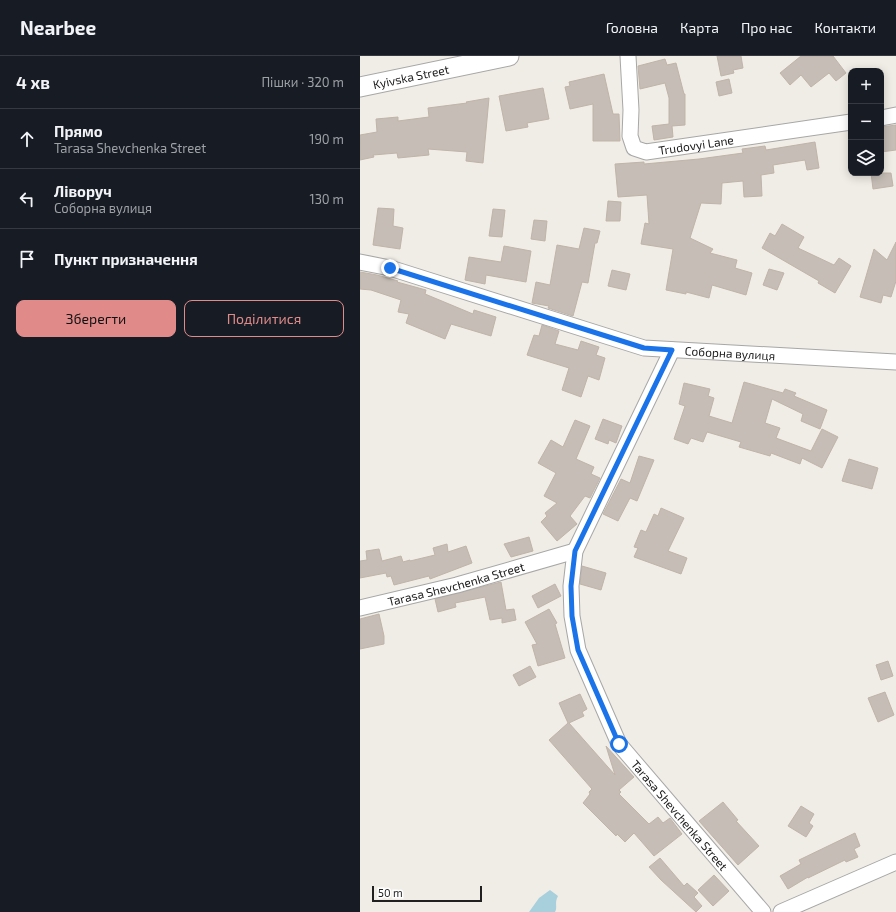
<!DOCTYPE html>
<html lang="uk">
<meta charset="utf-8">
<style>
body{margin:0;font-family:"Exo 2",sans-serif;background:#20242c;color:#f1f3f6}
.controls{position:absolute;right:12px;top:12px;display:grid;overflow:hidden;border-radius:8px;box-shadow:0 2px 10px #0003}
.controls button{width:36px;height:36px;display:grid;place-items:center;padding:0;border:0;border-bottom:1px solid #363941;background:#171b24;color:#f1f3f6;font:20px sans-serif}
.scale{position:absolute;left:12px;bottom:10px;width:110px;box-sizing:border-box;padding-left:4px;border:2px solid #202020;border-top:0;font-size:11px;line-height:14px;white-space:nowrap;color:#202020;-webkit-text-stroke:3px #fff;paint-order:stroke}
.stop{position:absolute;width:12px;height:12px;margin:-9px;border:3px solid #1a73e8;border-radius:50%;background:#fff}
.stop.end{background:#1a73e8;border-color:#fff;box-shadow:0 1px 4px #0008}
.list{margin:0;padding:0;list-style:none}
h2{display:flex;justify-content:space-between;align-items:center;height:52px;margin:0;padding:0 16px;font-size:17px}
h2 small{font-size:13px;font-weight:400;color:#9ea1a6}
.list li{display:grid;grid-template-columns:26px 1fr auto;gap:12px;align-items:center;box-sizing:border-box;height:60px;padding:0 16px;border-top:1px solid #363941}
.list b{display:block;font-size:15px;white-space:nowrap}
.list p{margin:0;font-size:13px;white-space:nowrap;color:#9ea1a6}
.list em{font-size:13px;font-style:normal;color:#9ea1a6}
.actions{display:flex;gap:8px;padding:12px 16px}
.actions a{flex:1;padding:9px 0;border:1px solid #e08b8a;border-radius:8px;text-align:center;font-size:14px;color:#e08b8a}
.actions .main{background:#e08b8a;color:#111}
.icon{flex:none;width:22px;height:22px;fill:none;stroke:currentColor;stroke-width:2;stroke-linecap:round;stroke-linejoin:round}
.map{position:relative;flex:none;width:536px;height:856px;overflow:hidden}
header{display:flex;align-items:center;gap:24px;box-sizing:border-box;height:56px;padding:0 20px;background:#171b24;border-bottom:1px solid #363941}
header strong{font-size:19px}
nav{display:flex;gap:22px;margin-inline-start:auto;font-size:14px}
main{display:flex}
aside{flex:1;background:#171b24}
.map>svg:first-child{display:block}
</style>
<header>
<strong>Nearbee</strong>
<nav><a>Головна</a><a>Карта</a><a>Про нас</a><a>Контакти</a></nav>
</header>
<main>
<aside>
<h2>4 хв<small>Пішки · 320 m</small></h2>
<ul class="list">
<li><svg class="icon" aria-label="ahead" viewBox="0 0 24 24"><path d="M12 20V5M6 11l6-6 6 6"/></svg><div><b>Прямо</b><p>Tarasa Shevchenka Street</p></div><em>190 m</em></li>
<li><svg class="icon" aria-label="left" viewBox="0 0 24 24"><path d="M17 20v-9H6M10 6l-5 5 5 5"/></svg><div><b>Ліворуч</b><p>Соборна вулиця</p></div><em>130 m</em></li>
<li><svg class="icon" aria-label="arrive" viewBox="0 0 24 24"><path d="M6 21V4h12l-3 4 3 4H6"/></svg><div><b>Пункт призначення</b></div></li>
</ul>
<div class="actions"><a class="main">Зберегти</a><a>Поділитися</a></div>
</aside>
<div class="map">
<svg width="536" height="856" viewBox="0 0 536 856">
<rect width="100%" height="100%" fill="#f0ede6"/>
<path fill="#a8cfdc" d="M190,834L198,840C194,847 198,851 195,856H169L179,842Z"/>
<path fill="#c5bdb6" stroke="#c1b4a9" d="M357,0H381L383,12L373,14L374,17L361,20Z
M441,0H473L486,17L476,25L469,17L451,31L441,19L430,29L420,17Z
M305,3L307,9L316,7L324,38H325V69L312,70L313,81L294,84L292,70L309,68V42L305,27L280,33L278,10Z
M244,18L253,58H259L260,85H233V48L210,53L205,31L210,30L209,26Z
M369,23L372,37L359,40L356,26Z
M183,32L189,63L167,67L168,71L146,75L139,40Z
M129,42L123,107L106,105L107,96L68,93L69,99L38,102L37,97L13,99L14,101L0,104V79L17,76L16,63L38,61V65L69,61L68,52L107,47L106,46Z
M536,69V94L521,96V71Z
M455,86L459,112L447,114L445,104L413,109L414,117L401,119L402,140L384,141L383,125L362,127L361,148L341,147L330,182L353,193L350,197L377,204L375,212L392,217L386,239L352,229L349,242L326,236V238L306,234L313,193L281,188L285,167L289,168L287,139L258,141L255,108L284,106V108L339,103L383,97L382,93L405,90L406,94Z
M511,117H531L533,130L513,133Z
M248,145L261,146L260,165H246Z
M18,152L34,153L33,170L43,172L40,193L13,189Z
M133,153L145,154L142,181L129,180Z
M174,164L187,165L185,185L171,183Z
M422,168L444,181L438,192L474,209L479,202L491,210L475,237L458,227L459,225L402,192L410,177L415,180Z
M224,172L240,175L237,187H235L228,227L222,226L213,260L188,252L189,250L172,247L176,226L190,229L197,189L219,193Z
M536,186V225L531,241L523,239L521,247L500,241L514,193L527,204Z
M144,190L171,195L166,226L126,219L125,228L105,224L109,201L141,206Z
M409,213L424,217L417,234L403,229Z
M252,214L270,218L266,234L248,230Z
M0,216L17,219L38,225L37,226L66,234L65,238L113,258L114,254L136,261L131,280L91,268L85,283L46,267L49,258L38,256L41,244L11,234L0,233Z
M182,269L199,275L195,288L218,294L221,285L239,291L236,299L245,302L239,324L228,320L221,341L202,334L209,312L167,299L174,279L179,280Z
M384,326L423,337L425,333L436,337L434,340L467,354L460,373L441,365L443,358L412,343L405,367L420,372L416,382L451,395L462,373L478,381L462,412L442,402L440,408L411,397L410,400L379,391L381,386L347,376L343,386L331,382L328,388L314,383L325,350L319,348L324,327L350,333L348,340L354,342L349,360L372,367Z
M243,363L262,370L256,387L249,384L248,388L235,383Z
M215,364L230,370L216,403L234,411L231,418L240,422L230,442L225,440L210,460L217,468L197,485L181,466L187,460L185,457L197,447L184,440L196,417L178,407L191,384L203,391Z
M279,400L294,404L277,445L270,442L258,465L243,458L261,423L270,427Z
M489,403L518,412L512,433L482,425Z
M301,452L324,462L308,495L327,502L321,518L274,501L278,492L274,491L281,474L286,476L294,458L298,460Z
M169,481L173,495L151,501L144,488Z
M87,488L88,496L106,490L112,507L70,523L69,520L34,529L31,520L27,521L26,517L0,522V505L7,504L6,495L19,493L22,505L41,500L43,506L50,504V505L75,499L73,492Z
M222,510L246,517L241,534L220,528Z
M141,526L146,554L154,553L156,564L142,567V562L130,564L125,541L95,547L96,551L78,556L75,543Z
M195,528L201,540L178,552L172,540Z
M189,553L197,567L195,568L205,602L178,610L172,589L177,588L165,566Z
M19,558L24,580V588L0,593V563Z
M528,605L533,620L521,624L516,609Z
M170,610L176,621L159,630L153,619Z
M525,636L534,659L518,666L508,642Z
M220,638L227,653L222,656L224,660L209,667L255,719L246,690L274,721L259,734L261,736L259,738L289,768L298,761L303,767L310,762L322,778L294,800L274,777L265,786L257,778L256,780L223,747L230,738L229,736L232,733L189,684L208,667L199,647Z
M363,746L378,764L376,765L399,790L378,809L339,765Z
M441,750L454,758L449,767L453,770L446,781L428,770Z
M495,777L500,790L494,793L498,801L486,806L485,804L448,822V821L428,833L420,820L441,808L439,804Z
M300,802L324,830L327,827L338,837L334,841L342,850L336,856L301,824L289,811Z
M354,819L369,835L353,850L338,834Z"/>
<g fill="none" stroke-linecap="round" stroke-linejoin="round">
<defs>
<g id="minor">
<path id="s1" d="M268,0L271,54L270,80L274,92L286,96L491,66"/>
<path d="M521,62L536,59"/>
<path id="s2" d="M0,206L30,212L284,292L536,306"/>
<path id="s3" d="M312,294L215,495L211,530L212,560L218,594L259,688L403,856"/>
<path id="s4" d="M0,552L97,529L215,495"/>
<path d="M421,856L536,806"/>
</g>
<g id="tertiary">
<path id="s5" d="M0,31L149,0"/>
</g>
</defs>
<use href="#minor" stroke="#a7a7a7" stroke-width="17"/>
<use href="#tertiary" stroke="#a7a7a7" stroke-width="21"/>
<use href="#minor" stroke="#fff" stroke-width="15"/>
<use href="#tertiary" stroke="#fff" stroke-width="19"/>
</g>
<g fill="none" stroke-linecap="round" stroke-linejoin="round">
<path stroke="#1a73e8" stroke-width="5" d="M30,212L284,292L312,294L215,495L211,530L212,560L218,594L259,688"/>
</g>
<g text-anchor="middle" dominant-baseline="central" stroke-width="3" stroke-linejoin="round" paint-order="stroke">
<g font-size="12" fill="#202020" stroke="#fff">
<text stroke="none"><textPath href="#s5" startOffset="52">Kyivska Street</textPath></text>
<text stroke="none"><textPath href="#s1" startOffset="156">Trudovyi Lane</textPath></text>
<text stroke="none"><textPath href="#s2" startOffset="383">Соборна вулиця</textPath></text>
<text stroke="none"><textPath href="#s4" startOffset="99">Tarasa Shevchenka Street</textPath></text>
<text stroke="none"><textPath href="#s3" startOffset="519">Tarasa Shevchenka Street</textPath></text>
</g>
</g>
</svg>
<div class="controls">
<button>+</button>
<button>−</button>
<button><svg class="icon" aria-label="layers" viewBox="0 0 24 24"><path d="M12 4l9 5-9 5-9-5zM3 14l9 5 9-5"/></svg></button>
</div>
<div class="scale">50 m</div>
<div class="stop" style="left:259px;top:688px"></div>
<div class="stop end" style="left:30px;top:212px"></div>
</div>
</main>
